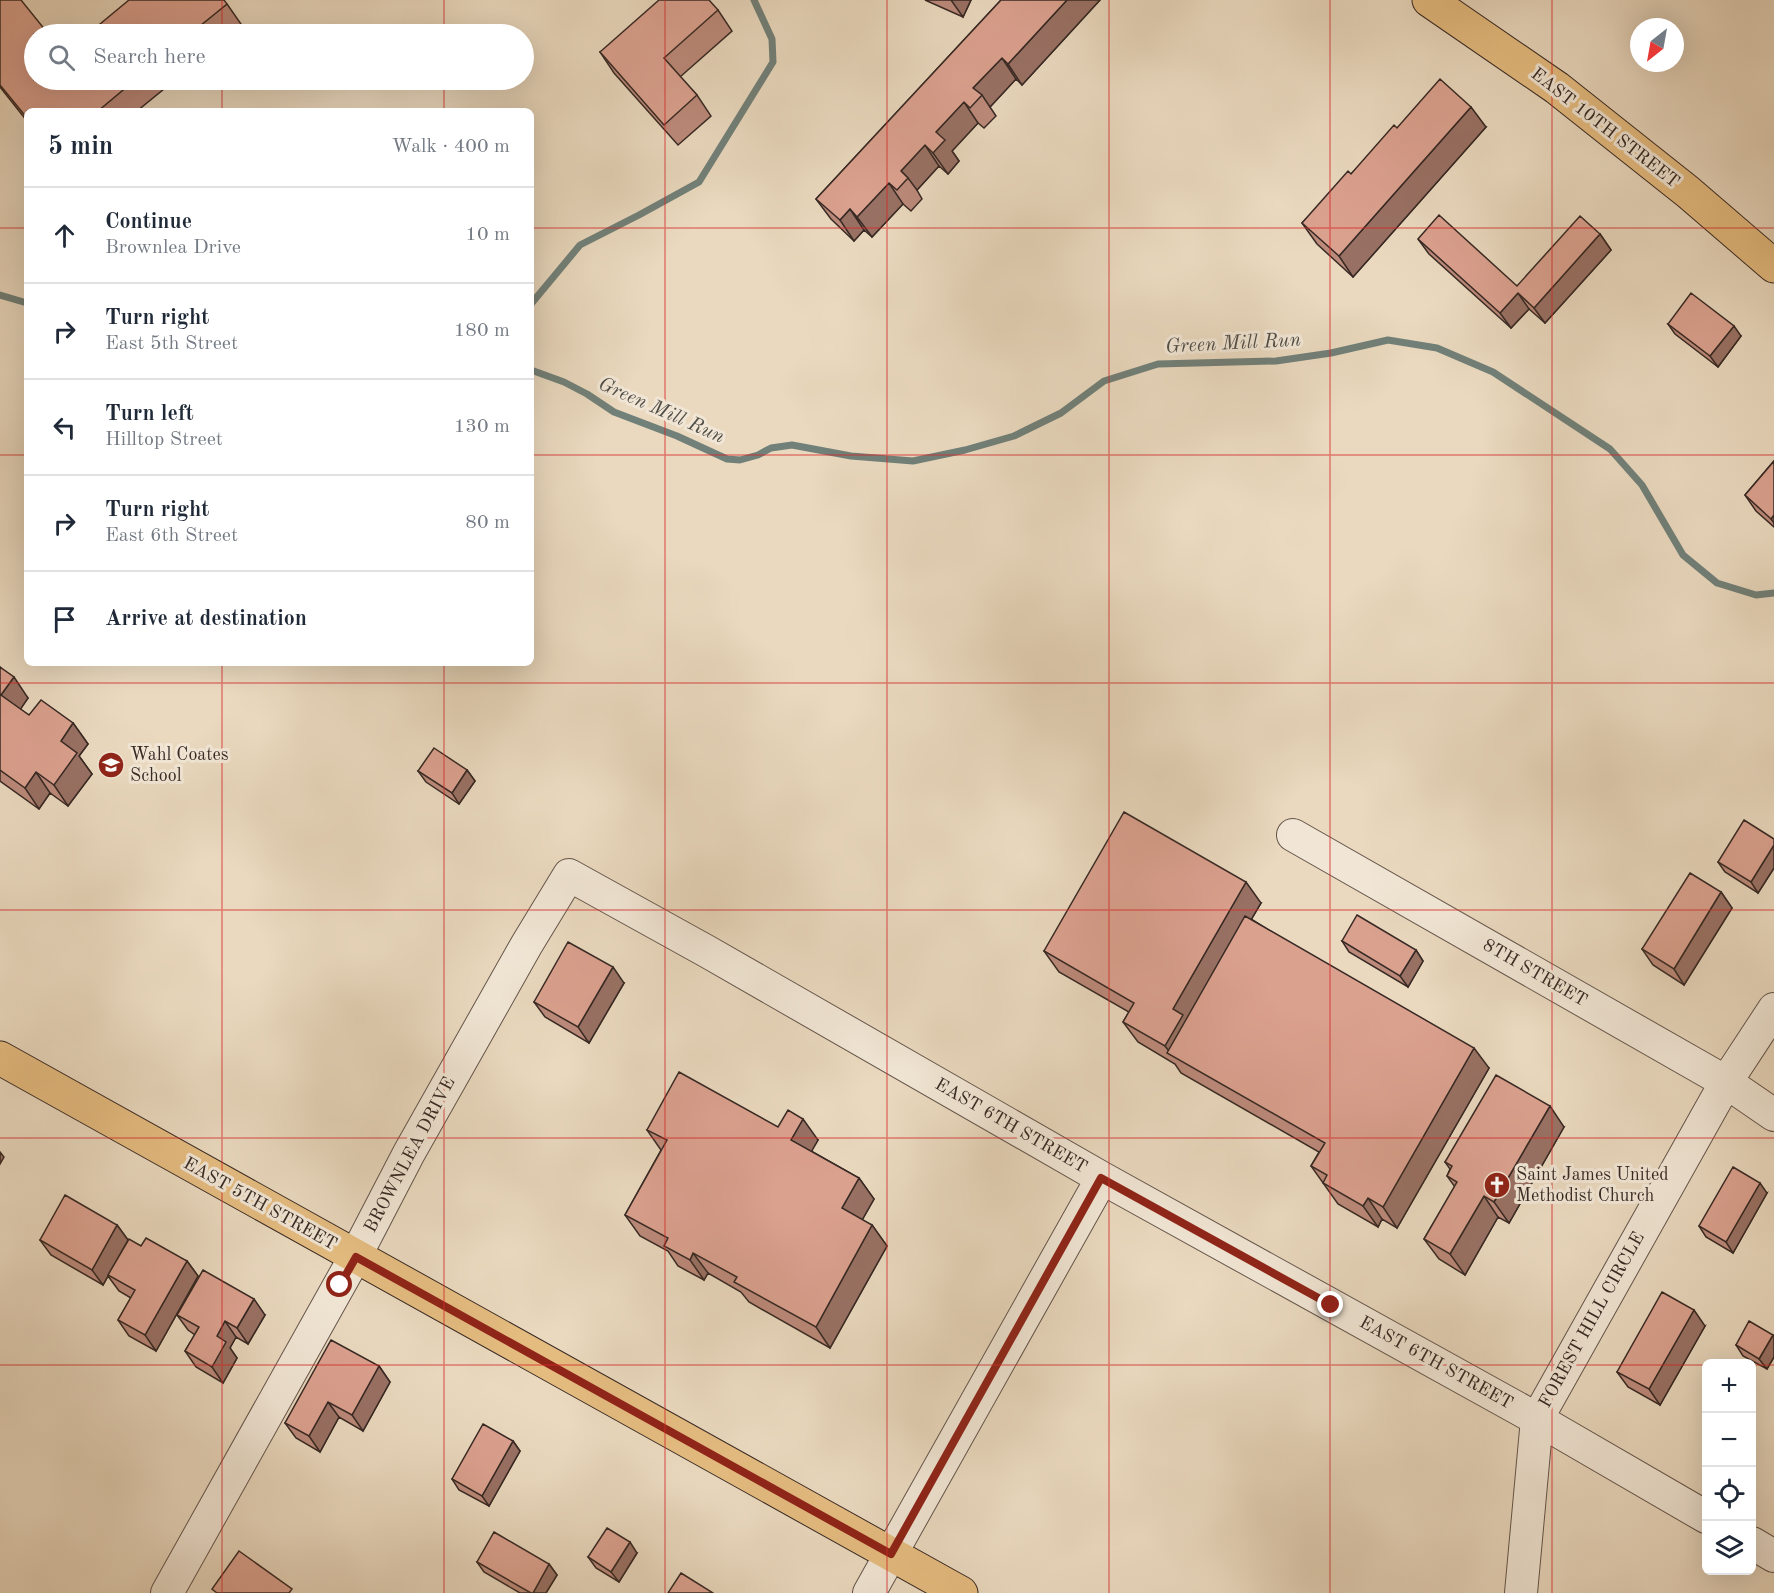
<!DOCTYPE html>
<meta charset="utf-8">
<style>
body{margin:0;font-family:"Old Standard TT",serif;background:#f2f2f3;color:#1f2937}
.controls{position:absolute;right:18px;bottom:18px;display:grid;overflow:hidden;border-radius:9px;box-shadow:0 6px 24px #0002}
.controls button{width:54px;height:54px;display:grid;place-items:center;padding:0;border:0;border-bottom:2px solid #e0e1e3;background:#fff;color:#1f2937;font:30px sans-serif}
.compass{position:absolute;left:1630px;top:18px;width:54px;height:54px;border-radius:50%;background:#fff;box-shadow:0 6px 24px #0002;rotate:211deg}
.stop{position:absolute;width:18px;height:18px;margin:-14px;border:4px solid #8f2418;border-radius:50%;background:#fff}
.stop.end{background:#8f2418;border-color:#fff;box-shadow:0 2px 6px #0008}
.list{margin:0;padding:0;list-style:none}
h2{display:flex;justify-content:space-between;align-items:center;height:78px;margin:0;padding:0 24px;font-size:26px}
h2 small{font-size:20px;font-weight:400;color:#747a83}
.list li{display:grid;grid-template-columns:39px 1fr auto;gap:18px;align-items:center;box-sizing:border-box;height:96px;padding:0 24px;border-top:2px solid #e0e1e3}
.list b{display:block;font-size:22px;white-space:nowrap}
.list p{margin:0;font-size:20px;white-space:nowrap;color:#747a83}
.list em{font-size:20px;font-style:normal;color:#747a83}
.icon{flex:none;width:33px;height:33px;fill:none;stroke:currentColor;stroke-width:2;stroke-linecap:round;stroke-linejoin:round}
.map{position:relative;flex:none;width:1774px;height:1593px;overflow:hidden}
.search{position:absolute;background:#fff;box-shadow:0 6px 24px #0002;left:24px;top:24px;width:510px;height:66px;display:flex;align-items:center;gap:15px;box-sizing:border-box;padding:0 21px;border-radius:33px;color:#747a83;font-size:22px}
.panel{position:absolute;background:#fff;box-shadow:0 6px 24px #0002;left:24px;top:108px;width:510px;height:558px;border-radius:9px}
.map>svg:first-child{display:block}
</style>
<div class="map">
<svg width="1774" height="1593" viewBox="0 0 1774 1593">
<rect width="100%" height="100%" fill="#ead9bf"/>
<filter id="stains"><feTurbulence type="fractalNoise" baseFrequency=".00333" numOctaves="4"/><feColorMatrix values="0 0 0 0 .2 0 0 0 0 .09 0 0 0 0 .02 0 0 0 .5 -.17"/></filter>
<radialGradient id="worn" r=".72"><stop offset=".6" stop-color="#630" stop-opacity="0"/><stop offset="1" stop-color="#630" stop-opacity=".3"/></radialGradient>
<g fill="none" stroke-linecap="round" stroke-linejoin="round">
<path stroke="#718079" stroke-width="7" d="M0,295L27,303
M531,304L580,245L639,215L699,182L773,62L772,39L754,0
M531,370L564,382L587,394L614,412L677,436L727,459L740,460L758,455L771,448L792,445L851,456L913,461L965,450L1014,436L1061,413L1104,381L1158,364L1276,361L1331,353L1388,340L1437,348L1493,372L1610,449L1642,485L1683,555L1717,583L1756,595L1774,593"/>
<defs>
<path id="minor" d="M1293,835L1726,1082L1774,1115
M1752,1543L1774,1556
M167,1593L355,1257L409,1153L527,944L569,875L708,952L1102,1178L1537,1419L1706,1517
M869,1593L1102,1178
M1521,1593L1537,1419L1726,1082L1774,1009"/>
<path id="major" d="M1429,0L1557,88L1688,192L1774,266
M0,1058L961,1593"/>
</defs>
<use href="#minor" stroke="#64554b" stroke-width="34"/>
<use href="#major" stroke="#372924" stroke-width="35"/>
<use href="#minor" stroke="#f1e6d5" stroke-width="32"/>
<use href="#major" stroke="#e5bc80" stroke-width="33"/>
</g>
<path fill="#bc8a7b" stroke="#372924" stroke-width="1.5" d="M0,0L46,31L48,34H34V80H175L137,111H27V121L0,87Z
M925,0H971L963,17Z
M1001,0H1100L1022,85L1016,79L990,107L996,116L984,128L978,123L952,151L959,161L948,174L939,166L917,190L922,199L911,211L903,204L872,237L864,230L854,241L831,219L816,199Z
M227,4L241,24L229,34H88Z
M718,10L732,31L680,77L697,95L711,116L678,145L614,73L600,52Z
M1486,127L1353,277L1317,244L1302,223L1397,128Z
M1600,234L1611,250L1545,323L1529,309L1511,328L1429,254L1418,239L1517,286Z
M1668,324L1741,336L1718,367L1675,334Z
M1774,461V527L1756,511L1745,495Z
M0,667L28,698L20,709L29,715L73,723L88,744L79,756L92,774L68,806L50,793L39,809L0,781Z
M467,770L475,781L459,804L426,782L418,771Z
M1774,839V868L1758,893L1725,872L1718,862Z
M1721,892L1732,908L1684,985L1653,965L1642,949Z
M1261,903L1251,919L1489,1068L1397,1228L1382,1219L1378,1227L1338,1204L1311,1166L1319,1152L1181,1073L1175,1064L1138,1042L1123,1022L1129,1012L1059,972L1044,951Z
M1342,941L1416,950L1423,961L1408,987L1349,952Z
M624,983L589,1043L545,1017L534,1002Z
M778,1127L818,1140L811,1151L859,1178L874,1199L862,1220L872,1225L887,1246L830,1348L749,1302L741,1292L708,1273L704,1280L678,1266L668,1251L640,1236L625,1215L661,1150L647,1130Z
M1564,1127L1509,1223L1498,1217L1465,1275L1439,1259L1424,1239L1455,1187L1447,1176L1450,1169L1445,1162Z
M1767,1193L1733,1253L1706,1237L1699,1226Z
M117,1225L128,1240L141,1246L187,1261L198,1276L156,1351L129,1336L118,1320L131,1298L119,1291L108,1276L103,1285L51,1255L40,1240Z
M177,1315H265L248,1344L236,1337L230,1348L237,1358L223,1383L196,1367L185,1351L195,1335L188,1330Z
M1705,1326L1660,1405L1628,1387L1617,1372Z
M1773,1335L1774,1336V1357L1767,1369L1743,1356L1736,1345Z
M379,1366L390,1382L363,1431L339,1417L320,1452L296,1438L285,1423Z
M513,1441L520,1451L489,1506L459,1490L452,1479Z
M637,1553L619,1582L596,1568L588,1557Z
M477,1562L549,1564L557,1575L546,1593H520L484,1572Z"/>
<path fill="#997164" stroke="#372924" stroke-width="1.5" d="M951,0H971L963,17Z
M1067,0H1100L1022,85L1008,64Z
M1002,58L1016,79L990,107L982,95L973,88Z
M964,102L978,123L952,151L959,161L948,174L933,153L936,132Z
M1471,107L1486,127L1353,277L1339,256Z
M925,145L939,166L917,190L908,178L901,171Z
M889,183L903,204L872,237L857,217Z
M850,209L864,230L854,241L840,220Z
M1600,234L1611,250L1545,323L1534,308Z
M1518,293L1529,309L1511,328L1500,313Z
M1734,326L1741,336L1718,367L1710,356Z
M1774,515V523L1771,519Z
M14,677L28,698L16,716L1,695Z
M73,723L88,744L79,756L92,774L68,806L54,785L61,741Z
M467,770L475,781L459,804L452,793Z
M36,772L50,793L39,809L25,788Z
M1774,845V868L1758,893L1751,882Z
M1246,882L1261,903L1172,1055L1165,1046L1173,1009Z
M1721,892L1732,908L1684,985L1674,969Z
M1416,950L1423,961L1408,987L1400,976Z
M613,967L624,983L589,1043L578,1027Z
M1474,1048L1489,1068L1397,1228L1383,1207Z
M1550,1106L1564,1127L1509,1223L1494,1202Z
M803,1119L818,1140L806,1161L791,1140Z
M0,1152L4,1157L0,1164Z
M859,1178L874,1199L857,1229L842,1208Z
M1760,1183L1767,1193L1733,1253L1726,1242Z
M1484,1196L1498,1217L1465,1275L1450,1254Z
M1368,1198L1382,1219L1378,1227L1363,1206Z
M117,1225L128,1240L103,1285L92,1270Z
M872,1225L887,1246L830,1348L816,1327Z
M693,1253L708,1273L704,1280L690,1260Z
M187,1261L198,1276L156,1351L145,1335Z
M254,1299L265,1315L248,1344L237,1328Z
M1694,1310L1705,1326L1660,1405L1649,1389Z
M225,1321L236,1337L230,1348L237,1358L223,1383L212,1367L217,1336Z
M1773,1335L1774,1336V1357L1767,1369L1759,1359Z
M379,1366L390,1382L363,1431L352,1415Z
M328,1402L339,1417L320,1452L309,1436Z
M513,1441L520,1451L489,1506L482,1496Z
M630,1542L637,1553L619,1582L611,1572Z
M549,1564L557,1575L546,1593H533Z"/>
<path fill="#dba18f" stroke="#372924" stroke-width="1.5" d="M0,0H21L46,31L41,34H34V80H135L98,111H27V118L0,85Z
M129,0H224L227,4L190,34H88Z
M659,0H709L718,10L664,58L697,95L664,125L600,52Z
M1001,0H1067L1008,64L1002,58L973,88L982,95L970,108L964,102L936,132L945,140L933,153L925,145L901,171L908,178L897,190L889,183L857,217L850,209L840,220L816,199Z
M1440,79L1471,107L1339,256L1302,223L1348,171L1351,174L1394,125L1397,128Z
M1439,215L1517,286L1580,216L1600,234L1534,308L1518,293L1500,313L1418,239Z
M1691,293L1734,326L1710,356L1668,324Z
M1774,461V515L1771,519L1745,495Z
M0,667L14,677L1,695L29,715L41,700L73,723L61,741L77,753L54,785L36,772L25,788L0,770Z
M434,748L467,770L452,793L418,771Z
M1124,812L1246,882L1173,1009L1183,1015L1165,1046L1123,1022L1134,1003L1044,951Z
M1744,820L1774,839V845L1751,882L1718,862Z
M1690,873L1721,892L1674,969L1642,949Z
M1357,915L1416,950L1400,976L1342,941Z
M1245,916L1474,1048L1383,1207L1368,1198L1363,1206L1323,1183L1327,1175L1311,1166L1325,1143L1167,1053Z
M568,942L613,967L578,1027L534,1002Z
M679,1072L778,1127L788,1110L803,1119L791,1140L859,1178L842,1208L872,1225L816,1327L734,1282L737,1277L693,1253L690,1260L664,1246L668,1238L625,1215L667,1140L647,1130Z
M1496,1075L1550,1106L1494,1202L1484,1196L1450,1254L1424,1239L1457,1182L1447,1176L1452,1166L1445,1162Z
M1733,1167L1760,1183L1726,1242L1699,1226Z
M65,1195L117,1225L92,1270L40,1240Z
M146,1238L187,1261L145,1335L118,1320L135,1290L108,1275L129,1239L141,1246Z
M203,1270L254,1299L237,1328L225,1321L217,1336L226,1342L212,1367L185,1351L199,1327L177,1315Z
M1662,1292L1694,1310L1649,1389L1617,1372Z
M1749,1321L1773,1335L1759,1359L1736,1345Z
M331,1340L379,1366L352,1415L328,1402L309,1436L285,1423Z
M483,1424L513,1441L482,1496L452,1479Z
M607,1528L630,1542L611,1572L588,1557Z
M494,1532L549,1564L533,1593H531L477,1562Z
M239,1551L292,1589L289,1593H217L212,1589Z
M681,1573L713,1593H668Z"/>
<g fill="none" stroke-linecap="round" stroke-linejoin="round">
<path stroke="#8f2418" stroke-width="8" d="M340,1285L356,1257L891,1554L1101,1178L1331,1305"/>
</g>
<path fill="none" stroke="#d62828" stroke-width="1.5" stroke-opacity="0.55" d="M222,0V34M444,0V34M665,0V1593M887,0V1593M1109,0V1593M1330,0V1593M1552,0V1593M222,80V111M444,80V111M0,228H27M531,228H1774M0,455H27M531,455H1774M222,663V1593M444,663V1593M0,683H1774M0,910H1774M0,1138H1774M0,1365H1706M1752,1365H1774"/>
<defs>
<symbol id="school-disc" viewBox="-11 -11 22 22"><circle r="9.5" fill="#8f2418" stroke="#f1e6d5"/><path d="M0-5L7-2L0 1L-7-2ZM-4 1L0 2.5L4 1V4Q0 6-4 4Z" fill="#fff"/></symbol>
<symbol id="church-disc" viewBox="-11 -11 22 22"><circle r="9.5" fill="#8f2418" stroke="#f1e6d5"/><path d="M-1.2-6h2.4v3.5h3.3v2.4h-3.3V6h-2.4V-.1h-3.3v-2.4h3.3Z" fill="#fff"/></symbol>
</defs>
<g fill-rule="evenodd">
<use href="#school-disc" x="96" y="750" width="30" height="30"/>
<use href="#church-disc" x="1482" y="1170" width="30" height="30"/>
</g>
<g text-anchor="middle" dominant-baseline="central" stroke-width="6" stroke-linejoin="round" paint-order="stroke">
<g font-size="18" fill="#372924" stroke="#f1e6d5">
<text transform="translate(1605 128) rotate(38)">EAST 10TH STREET</text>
<text transform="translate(1535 973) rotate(30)">8TH STREET</text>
<text transform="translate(1011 1126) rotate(30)">EAST 6TH STREET</text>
<text transform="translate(410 1155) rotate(-62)">BROWNLEA DRIVE</text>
<text transform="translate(260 1204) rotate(29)">EAST 5TH STREET</text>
<text transform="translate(1592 1320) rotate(-61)">FOREST HILL CIRCLE</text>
<text transform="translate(1436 1363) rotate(29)">EAST 6TH STREET</text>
</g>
<g font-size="18" fill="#372924" stroke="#f1e6d5" text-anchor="start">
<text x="130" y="755">Wahl Coates<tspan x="130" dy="21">School</tspan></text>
<text x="1516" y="1175">Saint James United<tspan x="1516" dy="21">Methodist Church</tspan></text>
</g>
<g font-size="20" font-style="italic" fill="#4f4d47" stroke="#f1e6d5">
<text transform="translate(1233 344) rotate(-3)">Green Mill Run</text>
<text transform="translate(661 411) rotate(24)">Green Mill Run</text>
</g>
</g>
<rect width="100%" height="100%" filter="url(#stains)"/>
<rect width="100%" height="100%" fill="url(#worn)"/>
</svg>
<div class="controls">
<button>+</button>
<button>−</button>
<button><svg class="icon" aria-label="locate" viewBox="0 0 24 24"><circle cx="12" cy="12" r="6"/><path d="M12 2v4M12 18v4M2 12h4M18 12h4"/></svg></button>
<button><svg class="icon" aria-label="layers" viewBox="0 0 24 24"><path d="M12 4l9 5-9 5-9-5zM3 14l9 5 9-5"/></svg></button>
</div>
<svg class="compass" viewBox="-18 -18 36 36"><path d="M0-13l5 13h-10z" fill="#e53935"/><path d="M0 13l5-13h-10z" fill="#747a83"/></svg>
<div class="stop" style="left:340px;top:1285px"></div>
<div class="stop end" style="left:1331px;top:1305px"></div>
<div class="search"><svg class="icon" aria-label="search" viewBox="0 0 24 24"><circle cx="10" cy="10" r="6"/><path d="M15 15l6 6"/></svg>Search here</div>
<section class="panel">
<h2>5 min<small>Walk · 400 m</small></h2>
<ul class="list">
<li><svg class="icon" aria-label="ahead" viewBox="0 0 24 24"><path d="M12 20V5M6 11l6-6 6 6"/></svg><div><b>Continue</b><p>Brownlea Drive</p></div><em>10 m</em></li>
<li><svg class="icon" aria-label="right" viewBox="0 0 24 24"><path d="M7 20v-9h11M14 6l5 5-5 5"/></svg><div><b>Turn right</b><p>East 5th Street</p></div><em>180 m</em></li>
<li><svg class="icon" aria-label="left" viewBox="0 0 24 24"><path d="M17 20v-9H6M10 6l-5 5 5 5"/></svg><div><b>Turn left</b><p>Hilltop Street</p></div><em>130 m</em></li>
<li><svg class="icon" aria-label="right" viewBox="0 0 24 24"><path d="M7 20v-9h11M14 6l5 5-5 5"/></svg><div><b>Turn right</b><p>East 6th Street</p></div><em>80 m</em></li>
<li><svg class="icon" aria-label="arrive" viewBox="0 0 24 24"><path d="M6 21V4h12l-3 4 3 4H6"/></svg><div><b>Arrive at destination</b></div></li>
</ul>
</section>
</div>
